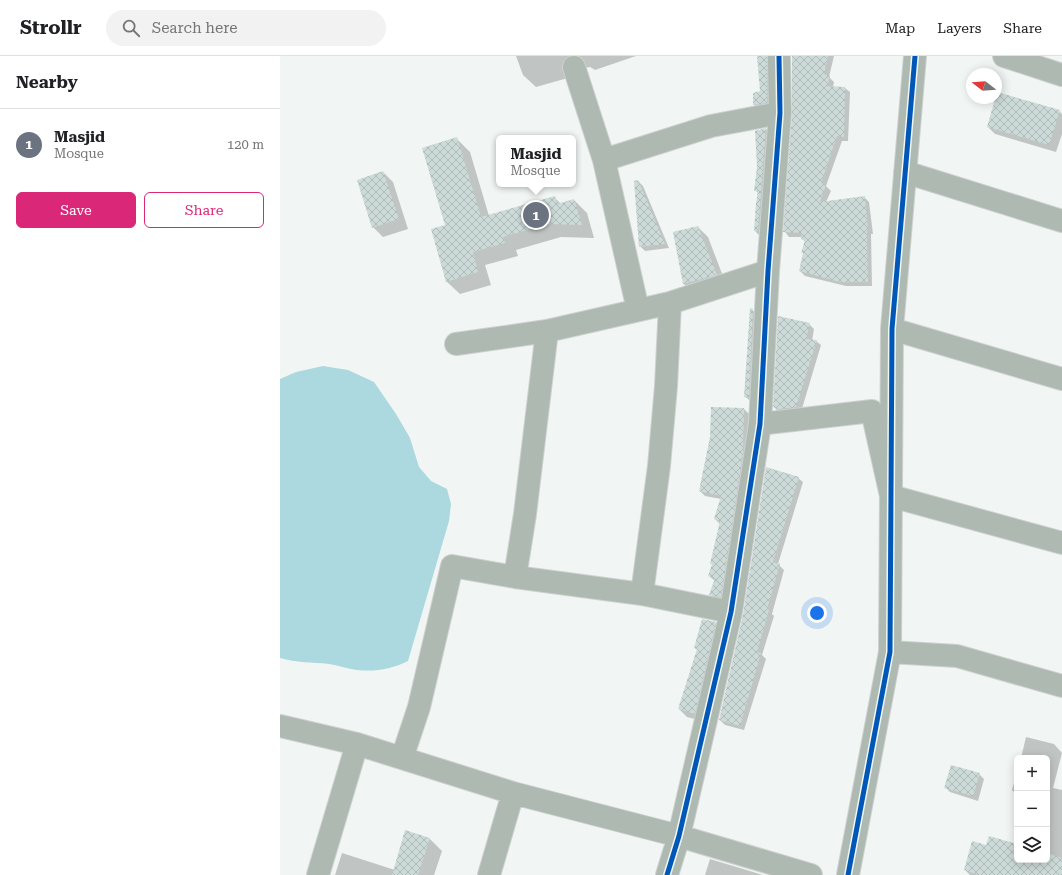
<!DOCTYPE html>
<meta charset="utf-8">
<style>
body{margin:0;font-family:"Roboto Serif",serif;background:#f2f2f2;color:#202124}
.controls{position:absolute;right:12px;bottom:12px;display:grid;overflow:hidden;border-radius:6px;box-shadow:0 2px 10px #0003}
.controls button{width:36px;height:36px;display:grid;place-items:center;padding:0;border:0;border-bottom:1px solid #e0e0e0;background:#fff;color:#202124;font:20px sans-serif}
.compass{position:absolute;left:686px;top:12px;width:36px;height:36px;border-radius:50%;background:#fff;box-shadow:0 2px 10px #0003;rotate:287deg}
.you{position:absolute;left:537px;top:557px;width:14px;height:14px;margin:-10px;border:3px solid #fff;border-radius:50%;background:#1a73e8;box-shadow:0 0 0 6px #1a73e833}
.badge{display:grid;place-items:center;width:26px;height:26px;border-radius:50%;background:#db2777;color:#fff;font-size:13px;font-weight:700}
.pin{position:absolute;translate:-50% -50%;border:2px solid #fff;box-shadow:0 1px 4px #0006}
.popup{position:absolute;left:216px;top:79px;width:80px;height:52px;box-sizing:border-box;display:grid;place-content:center;border-radius:6px;background:#fff;filter:drop-shadow(0 1px 3px #0005);font-size:13px;white-space:nowrap;color:#757577}
.popup b{font-size:15px;color:#202124}
.popup::after{content:'';position:absolute;left:50%;top:100%;margin-left:-8px;border:8px solid transparent;border-top-color:#fff}
.list{margin:0;padding:0;list-style:none}
h2{display:flex;justify-content:space-between;align-items:center;height:52px;margin:0;padding:0 16px;font-size:17px}
h2 small{font-size:13px;font-weight:400;color:#757577}
.list li{display:grid;grid-template-columns:26px 1fr auto;gap:12px;align-items:center;box-sizing:border-box;height:72px;padding:0 16px;border-top:1px solid #e0e0e0}
.list b{display:block;font-size:15px;white-space:nowrap}
.list p{margin:0;font-size:13px;white-space:nowrap;color:#757577}
.list em{font-size:13px;font-style:normal;color:#757577}
.actions{display:flex;gap:8px;padding:12px 16px}
.actions a{flex:1;padding:9px 0;border:1px solid #db2777;border-radius:6px;text-align:center;font-size:14px;color:#db2777}
.actions .main{background:#db2777;color:#fff}
.icon{flex:none;width:22px;height:22px;fill:none;stroke:currentColor;stroke-width:2;stroke-linecap:round;stroke-linejoin:round}
.map{position:relative;flex:none;width:782px;height:819px;overflow:hidden}
header{display:flex;align-items:center;gap:24px;box-sizing:border-box;height:56px;padding:0 20px;background:#fff;border-bottom:1px solid #e0e0e0}
header strong{font-size:19px}
nav{display:flex;gap:22px;margin-inline-start:auto;font-size:14px}
.search{width:280px;height:36px;background:#f2f2f2;display:flex;align-items:center;gap:10px;box-sizing:border-box;padding:0 14px;border-radius:22px;color:#757577;font-size:15px}
main{display:flex}
aside{flex:1;background:#fff}
.map>svg:first-child{display:block}
</style>
<header>
<strong>Strollr</strong>
<div class="search"><svg class="icon" aria-label="search" viewBox="0 0 24 24"><circle cx="10" cy="10" r="6"/><path d="M15 15l6 6"/></svg>Search here</div>
<nav><a>Map</a><a>Layers</a><a>Share</a></nav>
</header>
<main>
<aside>
<h2>Nearby<small></small></h2>
<ul class="list">
<li><span class="badge" style="background:#6b7280">1</span><div><b>Masjid</b><p>Mosque</p></div><em>120 m</em></li>
</ul>
<div class="actions"><a class="main">Save</a><a>Share</a></div>
</aside>
<div class="map">
<svg width="782" height="819" viewBox="0 0 782 819">
<defs>
<pattern id="building-cross-hatch" width="8" height="8" patternUnits="userSpaceOnUse"><rect width="8" height="8" fill="#ccdad8"/><path d="M0 0l8 8M0 8l8-8" fill="none" stroke="#afbbba"/></pattern>
</defs>
<rect width="100%" height="100%" fill="#f1f6f4"/>
<path fill="#acd8df" d="M43,310L68,314L94,326L116,358L130,382L139,411L151,425L167,433L171,448L169,465L128,605C112,613 95,616 77,614C67,613 58,609 49,608C33,606 16,607 0,602V323L16,316Z"/>
<path fill="#0003" d="M236,0H356L315,14L310,11L304,12L295,20L256,31L243,19Z
M478,0H500L496,56L483,58L474,49V38L481,36Z
M524,0H554L549,21L554,26L553,31L565,32L570,36L568,85H562L546,130L551,135L546,146L584,141L589,146L593,178H591L592,230H566L525,220L520,215L526,186L522,183V181H509L505,176Z
M779,55L782,58V78L776,96L715,78L708,71Z
M486,73L491,78L480,180L475,175L479,138L475,134L478,111L476,75Z
M177,83L190,96L209,160L275,142L281,148L294,144L307,157L314,182L281,181L236,194L238,200L205,209L211,229L180,238L166,225V169Z
M103,116L113,126L128,173L103,181L93,171Z
M358,125L363,130L389,192L365,195L360,190Z
M418,171L428,181L446,228L414,238L404,228L394,176Z
M471,253L478,259L473,346L470,345L465,340Z
M529,268L534,273L532,285H536L541,289L521,356H499L494,351Z
M464,353L469,358L467,402L445,545L435,543L431,539L435,525L429,520L433,510L431,507L440,468L435,463L441,443L425,440L420,435Z
M518,422L523,426L498,508L504,514L492,558L494,560L482,599L486,603L464,674L445,669L440,664L464,559Z
M435,567L444,575L423,665L407,661L399,653L418,594L415,591Z
M746,681L774,688L782,697L773,732L782,734V819H690L685,814L706,791L737,789V804H767V702H741Z
M737,716V739L732,734Z
M699,718L704,723L698,745L670,736L665,731Z
M150,783L162,795L154,819H55L62,797L115,814Z
M430,803L483,819H425Z"/>
<path fill="url(#building-cross-hatch)" d="M477,0H487V47L473,49V37L480,35Z
M512,0H548L544,18L550,20L547,30L565,31L564,81L557,80L541,127L546,129L540,146L585,140L588,174H587L588,226H560L519,215L523,197H521L525,184L521,183L522,177L503,176L512,58Z
M717,36L780,54L769,89L707,71Z
M486,72L478,175H474L476,147L478,135H474L477,111L475,75Z
M177,81L201,161L275,140L277,148L294,143L302,169L268,168L223,181L225,187L193,196L198,216L166,226L151,173L165,169L142,92Z
M103,115L119,163L92,172L77,124Z
M358,124L385,188L359,191L354,125Z
M418,170L437,219L403,228L393,176Z
M470,252L473,253L469,342L464,341Z
M498,260L530,267L526,283L537,284L516,351L498,353L493,351Z
M431,351L464,352L463,397L441,541L429,539L435,522L428,520L432,508H430L440,465L434,463L441,440L419,435L430,381Z
M486,411L519,421L493,506L500,508L487,553L489,554L477,596L481,597L460,670L439,664L463,559Z
M422,563L436,566L415,658L398,653L417,593L414,592Z
M671,709L700,717L693,740L664,732Z
M125,774L150,782L138,819H112Z
M709,780L737,788V804H767V797L782,802V819H699L684,814L692,785L706,789Z"/>
<g fill="none" stroke-linecap="round" stroke-linejoin="round">
<defs>
<path id="street" d="M724,0L782,19
M294,11L324,104L358,254
M324,104L431,70L500,57
M625,116L782,165
M612,273L782,323
M176,288L267,275L390,247L488,215
M480,368L592,355L611,440L782,487
M235,521L245,458L267,275
M362,538L379,410L386,330L390,247
M610,596L677,600L782,630
M0,670L77,688L233,737L399,780L531,819
M122,702L139,651L172,510L235,521L362,538L451,556
M38,819L77,688
M209,819L233,737
M387,819L399,780L451,556L480,368L488,215L500,57L499,0
M568,819L610,596L612,273L635,0"/>
</defs>
<use href="#street" stroke="#ced1d0" stroke-width="24"/>
<use href="#street" stroke="#adb9b1" stroke-width="22"/>
<defs>
<path id="cycleway" d="M387,819L399,780L451,556L480,368L488,215L500,57L499,0
M568,819L610,596L612,273L635,0"/>
</defs>
<use href="#cycleway" stroke="#eff8f5" stroke-width="8"/>
<use href="#cycleway" stroke="#0057b8" stroke-width="5"/>
</g>
</svg>
<div class="controls">
<button>+</button>
<button>−</button>
<button><svg class="icon" aria-label="layers" viewBox="0 0 24 24"><path d="M12 4l9 5-9 5-9-5zM3 14l9 5 9-5"/></svg></button>
</div>
<svg class="compass" viewBox="-18 -18 36 36"><path d="M0-13l5 13h-10z" fill="#e53935"/><path d="M0 13l5-13h-10z" fill="#757577"/></svg>
<div class="you"></div>
<div class="pin badge" style="left:256px;top:159px;background:#6b7280">1</div>
<div class="popup"><b>Masjid</b>Mosque</div>
</div>
</main>
